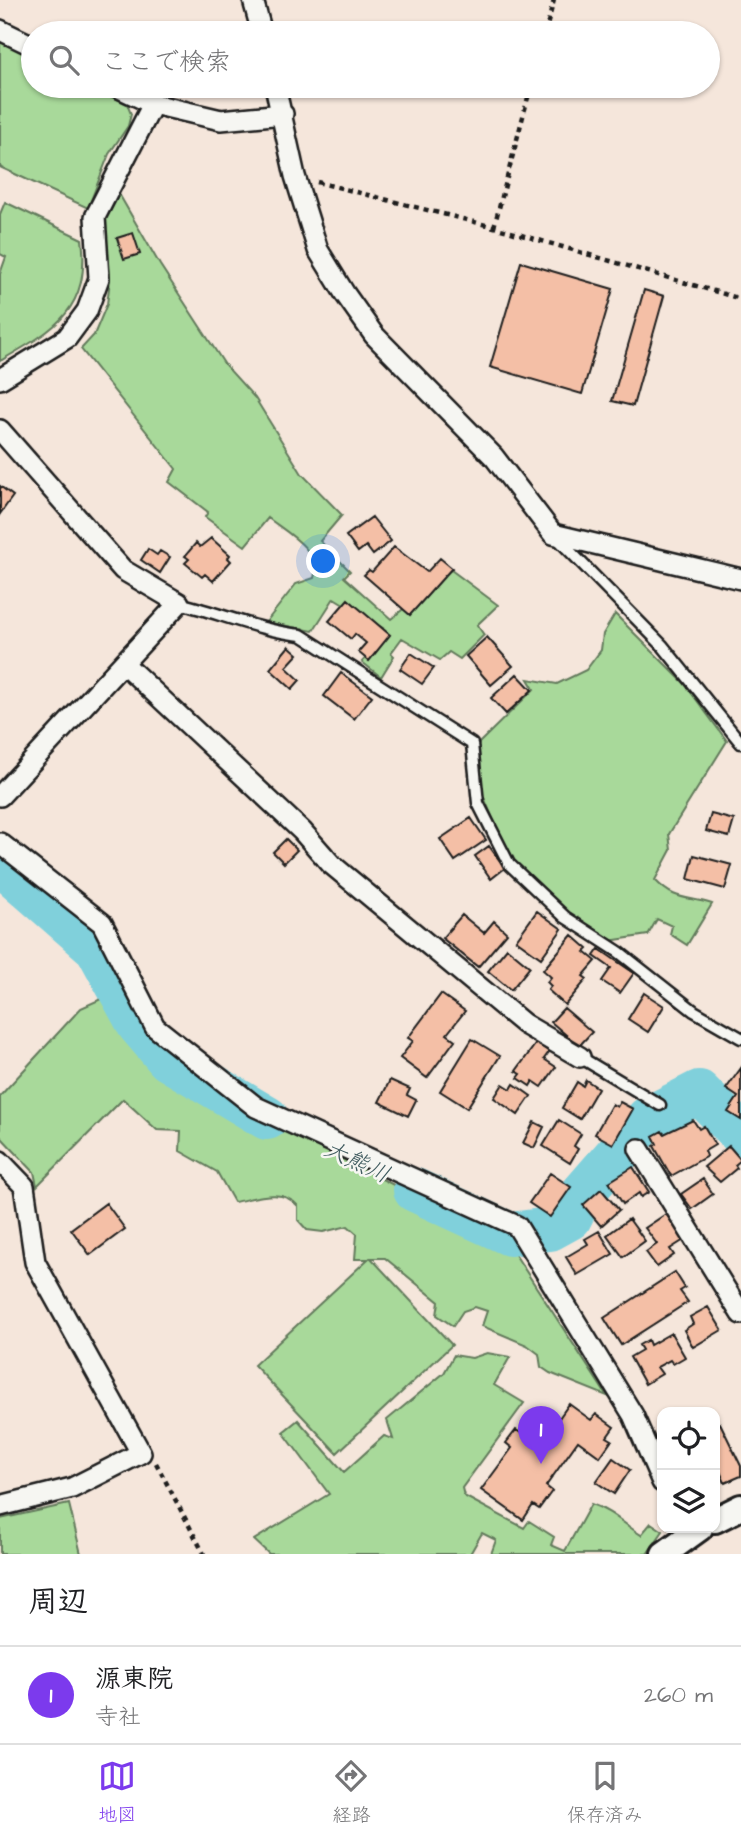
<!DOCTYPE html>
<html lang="ja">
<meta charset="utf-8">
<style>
body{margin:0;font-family:"Architects Daughter","Klee One",sans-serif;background:#f2f2f2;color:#202124}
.controls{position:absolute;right:21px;bottom:21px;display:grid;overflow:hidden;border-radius:14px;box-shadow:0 2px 5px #0004}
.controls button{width:63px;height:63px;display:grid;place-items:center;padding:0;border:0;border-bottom:2px solid #e0e0e0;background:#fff;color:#202124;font:35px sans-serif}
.you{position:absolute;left:324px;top:562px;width:24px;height:24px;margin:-18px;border:5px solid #fff;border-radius:50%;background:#1a73e8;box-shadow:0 0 0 10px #1a73e833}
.badge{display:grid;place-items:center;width:46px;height:46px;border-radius:50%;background:#7c3aed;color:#fff;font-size:23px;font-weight:700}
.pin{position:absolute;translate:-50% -58px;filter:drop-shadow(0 2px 4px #0008)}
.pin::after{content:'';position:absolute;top:37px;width:24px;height:21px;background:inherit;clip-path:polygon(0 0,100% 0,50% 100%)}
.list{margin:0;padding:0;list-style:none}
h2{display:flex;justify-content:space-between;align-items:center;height:91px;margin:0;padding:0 28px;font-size:30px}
h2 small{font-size:23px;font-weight:400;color:#757577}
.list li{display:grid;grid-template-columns:46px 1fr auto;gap:21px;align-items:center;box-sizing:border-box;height:98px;padding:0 28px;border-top:2px solid #e0e0e0}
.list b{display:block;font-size:26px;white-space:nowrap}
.list p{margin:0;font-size:23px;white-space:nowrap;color:#757577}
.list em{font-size:23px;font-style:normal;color:#757577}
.icon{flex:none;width:38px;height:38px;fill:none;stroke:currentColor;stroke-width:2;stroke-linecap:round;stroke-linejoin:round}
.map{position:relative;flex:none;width:741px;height:1554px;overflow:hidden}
.search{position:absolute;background:#fff;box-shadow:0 2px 5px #0004;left:21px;right:21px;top:21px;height:77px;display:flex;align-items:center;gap:18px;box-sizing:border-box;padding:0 24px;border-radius:38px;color:#757577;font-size:26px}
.sheet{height:189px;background:#fff}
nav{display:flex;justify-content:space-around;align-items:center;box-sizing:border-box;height:98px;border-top:2px solid #e0e0e0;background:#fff;font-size:19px;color:#757577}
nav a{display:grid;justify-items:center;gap:4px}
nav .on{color:#7c3aed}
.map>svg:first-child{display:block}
</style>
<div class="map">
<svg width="741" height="1554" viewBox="0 0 741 1554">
<rect width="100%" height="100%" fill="#f5e6db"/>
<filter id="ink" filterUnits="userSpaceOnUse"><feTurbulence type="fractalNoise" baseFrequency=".0143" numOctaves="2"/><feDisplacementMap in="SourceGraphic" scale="14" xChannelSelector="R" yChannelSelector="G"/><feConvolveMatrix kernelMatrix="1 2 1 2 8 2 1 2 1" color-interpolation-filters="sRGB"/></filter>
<g filter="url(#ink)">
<path fill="#a8d99a" stroke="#627a5b" stroke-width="2" d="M0,41L33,57V86H90L127,104L131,114L128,126L109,154L88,208L0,167Z
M119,194L160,265L225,365L255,398L302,474L342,515L320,541L350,571L344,577L391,619L451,570L498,605L477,625L484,635L460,659L449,652L440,660L402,638L391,653L394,656L381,677L362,662L385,638L380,633L383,628L334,598L313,631L266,622L296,584L314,578C322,551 286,532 268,518L245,546L205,517L208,512L169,482L176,469L81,349L94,335L107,304L110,280L105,221Z
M5,202L82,239C91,310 54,330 0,361V274L6,257L0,254V214Z
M615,614L684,683L727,741L669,834L671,850L655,880C675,901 686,896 712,904L687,945L670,934L672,926L657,919L648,935L602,942L596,937L599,932L583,922L576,931L559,919L563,911L509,856L482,793L477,745L534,689L528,679L557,684L586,670L601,650L603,634Z
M112,994L147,1047L187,1081L507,1242L607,1396L550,1373L541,1367L539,1354L527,1345L482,1326L487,1311L475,1307L463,1311L453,1326L437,1315L439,1302L385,1258H371L452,1345L337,1453L254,1365L368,1259H355L357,1234L348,1226L323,1232L307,1230L298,1220V1206C282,1187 256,1198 234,1202L217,1172L180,1151L181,1131L157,1130L123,1099L37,1186L34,1172L0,1136V1096L81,1008Z
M487,1353L510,1357L494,1385L524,1403L462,1488L464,1496L524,1528L529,1521L554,1537L551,1545L565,1551L591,1504C610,1510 624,1524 641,1535L651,1523L663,1531L647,1554H491L496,1540L482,1533L470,1554H269L254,1540L329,1494L283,1432L298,1420L344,1472L384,1436L393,1439L387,1420L444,1373L454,1355L472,1358Z
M69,1504L81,1554H0V1519Z"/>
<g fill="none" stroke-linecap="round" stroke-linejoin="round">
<path stroke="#80d0db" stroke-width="44" d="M0,863L97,948L139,1025L168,1059L267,1118
M415,1190L510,1234L550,1229L570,1218L582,1194L648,1118L699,1092L741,1134"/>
</g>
<path fill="#f4bfa6" stroke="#1c1c1c" stroke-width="2" d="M133,233L140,254L124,259L117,238Z
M521,262L613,289L582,394L490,367Z
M644,290L664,296L633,406L612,401Z
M0,486L13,496L0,514Z
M372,517L391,541L373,555L366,546L358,552L346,536Z
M211,538L230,555L228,558L231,561L213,581L205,574L202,577L185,563L189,559L185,556L196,543L200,547Z
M394,547L427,572L440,558L452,568L410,615L364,575L369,570L372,572Z
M148,549L157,555L160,551L170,557L160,573L141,560Z
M348,599L390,635L369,661L358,652L366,643L355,634L351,639L329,621Z
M487,637L513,666L491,685L466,656Z
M289,646L298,654L286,667L300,680L292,689L270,669Z
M411,653L434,668L422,684L400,669Z
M341,673L372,696L354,719L324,696Z
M517,674L532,690L506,714L491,698Z
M711,814L734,820L729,837L706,831Z
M471,818L486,840L455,861L440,839Z
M286,839L297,850L284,863L273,852Z
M489,846L505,868L491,879L475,856Z
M694,855L732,865L725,889L688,879Z
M537,911L562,929L541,958L516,940Z
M462,915L484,933L494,921L507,933L478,967L442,938Z
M572,935L588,949L585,952L596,961L583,976L587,979L565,1005L548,990L551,986L547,982L551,977L543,970Z
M507,948L530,967L511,990L488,971Z
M599,949L634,973L620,993L602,981L611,968L594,956Z
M644,993L664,1006L648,1032L628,1019Z
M441,994L465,1011L447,1034L455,1040L427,1078L400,1058L413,1041L408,1038Z
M564,1008L592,1032L579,1046L551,1022Z
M472,1039L500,1056L467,1108L440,1091Z
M537,1042L549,1052L544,1059L556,1067L542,1087L533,1081L530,1086L518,1078L521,1074L516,1071Z
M741,1068V1120L728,1112L738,1097L726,1089Z
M390,1080L410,1089L407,1095L416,1100L408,1116L379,1102Z
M586,1080L598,1088L580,1119L562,1108L577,1082L583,1086Z
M503,1084L511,1089L514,1084L531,1096L518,1115L494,1098Z
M620,1102L633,1109L613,1144L595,1134L612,1104L617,1107Z
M559,1120L581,1134L574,1146L578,1149L570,1163L543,1146Z
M693,1120L699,1129L704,1126L715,1145L705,1151L707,1156L671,1176L654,1146L657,1144L653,1136L662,1131L664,1134Z
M534,1122L544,1127L534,1148L523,1143Z
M729,1146L741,1160L735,1165L737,1168L720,1182L704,1167Z
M633,1167L649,1192L641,1197L639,1193L623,1204L609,1182Z
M550,1173L571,1187L550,1217L529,1203Z
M703,1179L713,1194L692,1209L681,1194Z
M601,1189L619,1210L601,1226L583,1205Z
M106,1203L125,1229L90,1255L71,1229Z
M666,1214L684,1240L670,1249L674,1255L657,1267L646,1252L657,1244L645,1228Z
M629,1219L645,1241L623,1257L607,1235Z
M599,1231L613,1254L577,1275L566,1257L588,1244L585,1239Z
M675,1272L685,1288L680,1291L688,1302L621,1345L604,1318Z
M708,1307L722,1330L693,1347L684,1330L693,1324L690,1317Z
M671,1333L685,1357L673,1364L670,1360L657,1367L662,1374L645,1384L630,1357L642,1350L639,1345L648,1340L650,1345Z
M569,1404L591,1420L596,1414L614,1427L607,1437L612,1440L600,1457L578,1441L546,1486L552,1491L539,1509L533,1505L523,1520L481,1490L512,1448L506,1443L516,1430L521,1433L539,1409L557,1421Z
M720,1423L741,1466V1476L725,1483L715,1460V1426Z
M613,1458L630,1470L614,1494L596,1482Z"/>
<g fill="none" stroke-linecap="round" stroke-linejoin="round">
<defs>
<path id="service" d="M557,538L662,645L741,743
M179,603C219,613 261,631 301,635L472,744L478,803L509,864L565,917L619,952L694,1011L741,1038
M580,1057L660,1105"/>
<path id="minor" d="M253,0L262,33
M0,30L33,46
M115,86L153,104L221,120L283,114
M275,86L295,176L318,250L345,294L374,335L494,457L553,534L741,579
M0,379L67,338L87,311L99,278L95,217L153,104
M0,430L123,570L179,603L0,796
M124,664L302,831L331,864L524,1024L580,1057
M0,843L102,923L155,1027L256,1107L517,1226L633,1415L662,1482
M639,1149L741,1314
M0,1161L24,1186L35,1262L141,1453L72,1488L0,1506"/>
<path id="tertiary" d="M715,1520L741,1507
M664,1554L700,1528"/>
</defs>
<use href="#service" stroke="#1c1c1c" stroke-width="15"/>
<use href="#minor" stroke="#1c1c1c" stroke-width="24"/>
<use href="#tertiary" stroke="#1c1c1c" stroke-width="30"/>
<path stroke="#1c1c1c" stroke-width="4.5" stroke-dasharray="5 5" stroke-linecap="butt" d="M545,33L554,0
M317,182L494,227L741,299
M494,227L531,86
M156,1463L204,1554"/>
<use href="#service" stroke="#f6f6f2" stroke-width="10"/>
<use href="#minor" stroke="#f6f6f2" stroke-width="19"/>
<use href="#tertiary" stroke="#f6f6f2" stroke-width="24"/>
</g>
</g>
<g text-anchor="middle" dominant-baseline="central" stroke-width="5" stroke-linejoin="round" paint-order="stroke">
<g font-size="23" font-style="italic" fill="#3f5b5f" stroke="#f6f6f2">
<text transform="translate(357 1162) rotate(25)">大熊川</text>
</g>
</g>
</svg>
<div class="controls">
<button><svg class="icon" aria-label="locate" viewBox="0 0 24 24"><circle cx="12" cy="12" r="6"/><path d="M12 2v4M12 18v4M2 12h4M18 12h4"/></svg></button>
<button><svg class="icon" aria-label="layers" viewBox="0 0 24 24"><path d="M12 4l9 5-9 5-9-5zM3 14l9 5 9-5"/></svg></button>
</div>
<div class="you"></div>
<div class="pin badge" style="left:541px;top:1464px">1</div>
<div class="search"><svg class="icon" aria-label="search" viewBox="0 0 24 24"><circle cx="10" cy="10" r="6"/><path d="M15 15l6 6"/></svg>ここで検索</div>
</div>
<section class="sheet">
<h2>周辺<small></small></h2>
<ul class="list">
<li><span class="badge">1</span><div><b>源東院</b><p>寺社</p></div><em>260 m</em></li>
</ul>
</section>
<nav>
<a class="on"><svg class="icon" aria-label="map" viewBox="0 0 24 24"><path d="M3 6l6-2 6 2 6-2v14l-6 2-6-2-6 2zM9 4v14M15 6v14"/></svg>地図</a>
<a><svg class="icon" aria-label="directions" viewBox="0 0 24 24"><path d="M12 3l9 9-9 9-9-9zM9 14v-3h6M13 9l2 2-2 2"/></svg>経路</a>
<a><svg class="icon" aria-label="saved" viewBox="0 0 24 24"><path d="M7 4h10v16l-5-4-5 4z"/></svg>保存済み</a>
</nav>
